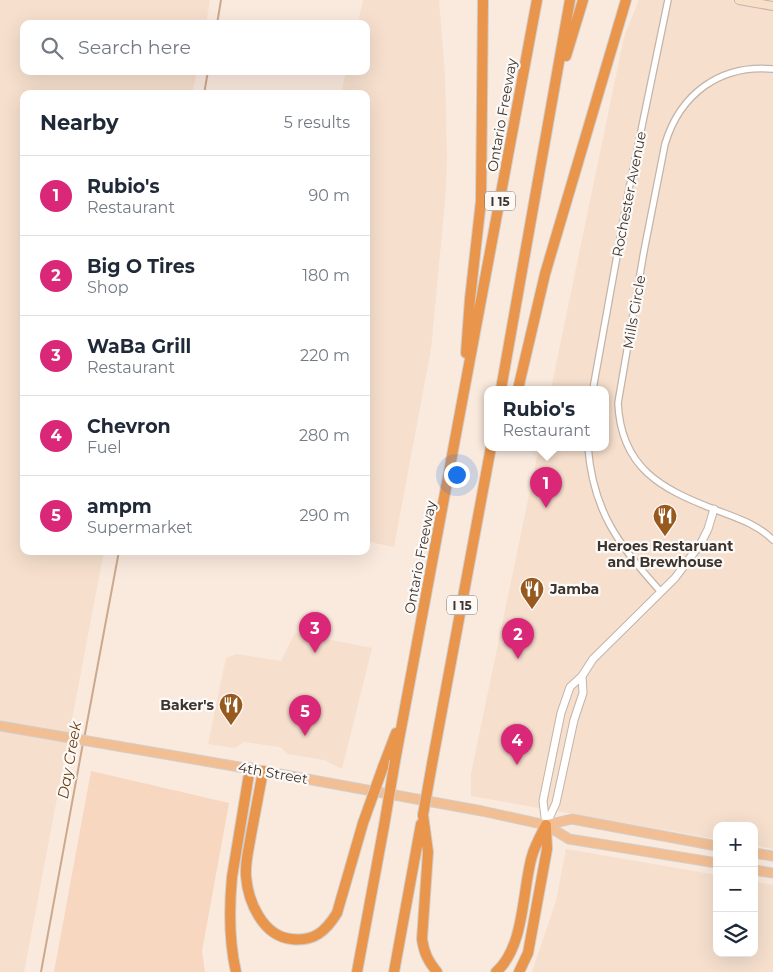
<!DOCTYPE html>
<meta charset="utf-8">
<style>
body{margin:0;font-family:Montserrat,sans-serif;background:#f2f2f3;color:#1f2937}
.controls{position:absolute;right:15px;bottom:15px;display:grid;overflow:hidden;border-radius:10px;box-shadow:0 5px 20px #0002}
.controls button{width:45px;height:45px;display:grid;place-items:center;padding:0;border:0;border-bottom:1px solid #e0e1e3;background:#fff;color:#1f2937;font:25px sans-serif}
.you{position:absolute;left:456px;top:474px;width:18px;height:18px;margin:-12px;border:4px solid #fff;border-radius:50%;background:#1a73e8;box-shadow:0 0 0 8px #1a73e833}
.badge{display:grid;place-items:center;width:32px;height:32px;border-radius:50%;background:#db2777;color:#fff;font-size:16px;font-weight:700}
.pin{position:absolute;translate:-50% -41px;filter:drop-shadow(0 1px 2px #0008)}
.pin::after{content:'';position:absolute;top:26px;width:18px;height:15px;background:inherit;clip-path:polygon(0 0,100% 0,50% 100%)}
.popup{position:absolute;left:484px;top:386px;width:125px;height:65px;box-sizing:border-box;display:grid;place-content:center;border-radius:10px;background:#fff;filter:drop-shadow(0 1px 4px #0005);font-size:16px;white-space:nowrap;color:#747a83}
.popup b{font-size:19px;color:#1f2937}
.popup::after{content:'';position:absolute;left:50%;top:100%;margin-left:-10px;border:10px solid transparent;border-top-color:#fff}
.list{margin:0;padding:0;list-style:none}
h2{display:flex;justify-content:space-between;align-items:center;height:65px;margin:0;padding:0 20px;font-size:21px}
h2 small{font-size:16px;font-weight:400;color:#747a83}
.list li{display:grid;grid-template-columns:32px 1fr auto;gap:15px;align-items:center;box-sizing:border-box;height:80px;padding:0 20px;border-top:1px solid #e0e1e3}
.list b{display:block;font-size:19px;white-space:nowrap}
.list p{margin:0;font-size:16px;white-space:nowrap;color:#747a83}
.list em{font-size:16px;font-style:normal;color:#747a83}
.icon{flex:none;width:28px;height:28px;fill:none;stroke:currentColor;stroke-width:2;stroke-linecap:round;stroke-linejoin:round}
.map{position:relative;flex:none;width:773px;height:972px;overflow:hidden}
.search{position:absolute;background:#fff;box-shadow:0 5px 20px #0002;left:20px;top:20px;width:350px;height:55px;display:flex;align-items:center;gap:12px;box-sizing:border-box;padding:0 18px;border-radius:10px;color:#747a83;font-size:19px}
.panel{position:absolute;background:#fff;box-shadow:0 5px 20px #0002;left:20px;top:90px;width:350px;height:465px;border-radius:10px}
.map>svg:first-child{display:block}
</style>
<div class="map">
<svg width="773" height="972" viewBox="0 0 773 972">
<rect width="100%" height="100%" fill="#fae9dd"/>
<path fill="#f6dfcd" d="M0,0H210L206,24H24V71H197L192,94H24V551H104L24,972H0Z
M363,0H439L445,76L447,161L445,201L431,349L394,547L366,541V94H341L346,71H366V24H358Z
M639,0H733L773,7V849L754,845V826H717V839L471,796V774L539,447H605V389H551L624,37Z
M295,633L372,648L342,769L324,760L288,754L280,747L244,742L234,748L208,744L226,658L237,654L281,661Z
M566,849L717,875V953H754V882L773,885V972H532L556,901Z"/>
<path fill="#f7d7bf" d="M91,771L229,803L202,951L205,972H54Z"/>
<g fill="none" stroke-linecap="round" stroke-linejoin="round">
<path stroke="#cca98d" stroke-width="2" d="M217,24L221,0
M204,94L208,71
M84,739L119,551
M41,972L83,743"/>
<defs>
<path id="minor" d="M773,69C720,64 680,94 665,144L644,251L618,403C621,468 661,489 716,510C737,518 757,524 773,540
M593,389L629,189L668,0
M588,447C593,512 619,545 661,592"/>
<path id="tertiary" d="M546,825L543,801L561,713L570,687L582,676L593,659L675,578L701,543L708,529L714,509
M546,825L556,803L574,720L583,693L582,676"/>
<path id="secondary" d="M739,0L773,6"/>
<path id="primary" d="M0,726L263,771L482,811L546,825L569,839L717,863
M546,825L572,819L717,846
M754,853L773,856
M754,870L773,873"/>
<path id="motorway" d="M566,56L583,0
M466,353L470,299L481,201L483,0
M501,389L570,0
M518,389L545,274L626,0
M395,761L537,0
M432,764L491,447
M383,767L396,733
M263,771C259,792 255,813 251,835C249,848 245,862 246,876C248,902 263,936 291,939C314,942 326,931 337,913L363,823
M423,815L428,852L422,939C424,953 428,961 437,972
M236,972C229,941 229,909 232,877L250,768
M357,972L384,826
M394,972L421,824
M496,972C525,947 522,890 532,856C535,845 541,835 546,825
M519,972L528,953L547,849L546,828"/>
</defs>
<use href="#minor" stroke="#c4b4a8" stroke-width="8"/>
<use href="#tertiary" stroke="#c4b4a8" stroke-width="9"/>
<use href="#secondary" stroke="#c4b4a8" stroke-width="10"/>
<use href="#primary" stroke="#d0cfcd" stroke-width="11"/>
<use href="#motorway" stroke="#d0cfcd" stroke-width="12"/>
<use href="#minor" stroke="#fff" stroke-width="5.5"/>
<use href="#tertiary" stroke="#fff" stroke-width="7"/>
<use href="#secondary" stroke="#f8dfc9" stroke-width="8"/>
<use href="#primary" stroke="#f2bf94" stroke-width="9"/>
<use href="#motorway" stroke="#e9954c" stroke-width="10"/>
<defs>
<path id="motorway-bridge" d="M423,815L432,764
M363,823L383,767
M384,826L395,761"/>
</defs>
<use href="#motorway-bridge" stroke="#d0cfcd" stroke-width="12" stroke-linecap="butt"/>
<use href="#motorway-bridge" stroke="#e9954c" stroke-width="10"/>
</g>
<defs>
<symbol id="restaurant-pin" viewBox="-11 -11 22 30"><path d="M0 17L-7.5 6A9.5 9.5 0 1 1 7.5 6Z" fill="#97591e" stroke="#fdf9f7"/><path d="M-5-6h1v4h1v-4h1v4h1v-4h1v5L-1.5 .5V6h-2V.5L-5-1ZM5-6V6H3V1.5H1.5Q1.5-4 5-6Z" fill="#fff"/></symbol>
</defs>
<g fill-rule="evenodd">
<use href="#restaurant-pin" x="651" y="502" width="28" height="38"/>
<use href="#restaurant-pin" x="518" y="575" width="28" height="38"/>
<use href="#restaurant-pin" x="217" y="691" width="28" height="38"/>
</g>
<g text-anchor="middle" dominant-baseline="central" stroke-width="4.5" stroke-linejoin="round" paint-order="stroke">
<g fill="#fdf9f7" stroke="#76706c" stroke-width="1">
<rect x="485" y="191.5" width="30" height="19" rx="4"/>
<rect x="447" y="595.5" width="30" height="19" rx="4"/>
</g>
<g font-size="12" font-weight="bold" fill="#3c3530">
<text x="500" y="201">I 15</text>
<text x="462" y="605">I 15</text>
</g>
<g font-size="14" fill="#3c3530" stroke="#fdf9f7">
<text transform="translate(502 115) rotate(-80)">Ontario Freeway</text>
<text transform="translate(629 194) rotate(-79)">Rochester Avenue</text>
<text transform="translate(634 312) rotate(-80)">Mills Circle</text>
<text transform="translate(420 557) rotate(-79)">Ontario Freeway</text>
<text transform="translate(273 773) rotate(10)">4th Street</text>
</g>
<g font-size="14" font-weight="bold" fill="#3c3530" stroke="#fdf9f7">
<text x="665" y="546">Heroes Restaruant<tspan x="665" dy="16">and Brewhouse</tspan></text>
<text x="550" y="589" text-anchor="start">Jamba</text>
<text x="214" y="705" text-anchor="end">Baker's</text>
</g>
<g font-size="15" font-style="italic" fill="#6d3e10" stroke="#fdf9f7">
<text transform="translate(69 760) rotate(-80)">Day Creek</text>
</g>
</g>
</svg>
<div class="controls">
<button>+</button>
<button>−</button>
<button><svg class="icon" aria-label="layers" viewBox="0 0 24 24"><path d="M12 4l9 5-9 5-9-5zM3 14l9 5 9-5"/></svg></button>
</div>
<div class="you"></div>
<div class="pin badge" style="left:546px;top:508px">1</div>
<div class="popup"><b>Rubio's</b>Restaurant</div>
<div class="pin badge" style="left:518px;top:659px">2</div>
<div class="pin badge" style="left:315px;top:653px">3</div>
<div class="pin badge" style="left:517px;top:765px">4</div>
<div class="pin badge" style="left:305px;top:736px">5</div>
<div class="search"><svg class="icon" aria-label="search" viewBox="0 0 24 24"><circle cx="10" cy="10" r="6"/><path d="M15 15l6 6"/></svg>Search here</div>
<section class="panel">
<h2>Nearby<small>5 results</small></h2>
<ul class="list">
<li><span class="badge">1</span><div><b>Rubio's</b><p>Restaurant</p></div><em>90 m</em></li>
<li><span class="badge">2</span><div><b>Big O Tires</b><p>Shop</p></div><em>180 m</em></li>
<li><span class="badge">3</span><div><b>WaBa Grill</b><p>Restaurant</p></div><em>220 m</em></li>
<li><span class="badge">4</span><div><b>Chevron</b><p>Fuel</p></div><em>280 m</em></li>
<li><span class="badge">5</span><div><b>ampm</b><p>Supermarket</p></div><em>290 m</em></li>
</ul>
</section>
</div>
